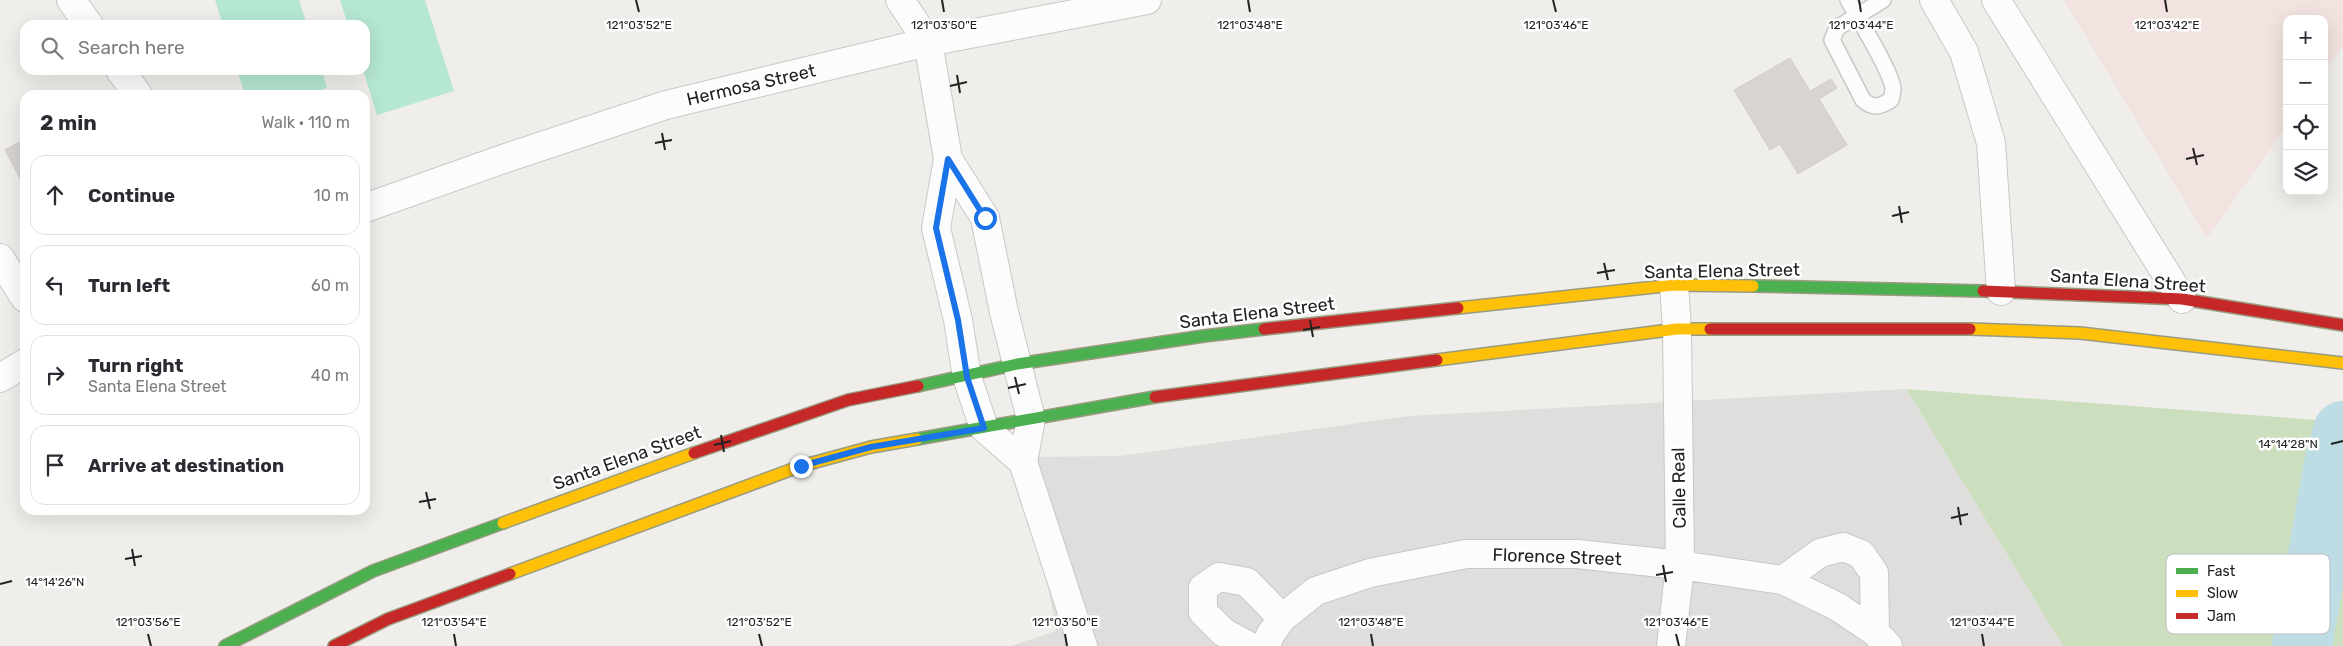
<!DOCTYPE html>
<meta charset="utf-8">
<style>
body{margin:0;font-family:Rubik,sans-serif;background:#f7f7f7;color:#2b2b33}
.controls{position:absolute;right:15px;top:15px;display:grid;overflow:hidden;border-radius:10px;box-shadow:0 5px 20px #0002}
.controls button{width:45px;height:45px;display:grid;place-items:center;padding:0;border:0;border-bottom:1px solid #e1e1e2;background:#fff;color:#2b2b33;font:25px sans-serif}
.stop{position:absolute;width:15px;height:15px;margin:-11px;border:4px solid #1a73e8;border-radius:50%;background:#fff}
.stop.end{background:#1a73e8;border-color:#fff;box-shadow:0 1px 5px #0008}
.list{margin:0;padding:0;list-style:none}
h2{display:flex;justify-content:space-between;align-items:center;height:65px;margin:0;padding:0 20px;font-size:21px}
h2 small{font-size:16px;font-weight:400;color:#7c7c81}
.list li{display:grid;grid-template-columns:32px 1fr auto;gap:15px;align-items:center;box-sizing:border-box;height:80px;margin:0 10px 10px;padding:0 10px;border:1px solid #e1e1e2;border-radius:15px}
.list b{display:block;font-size:19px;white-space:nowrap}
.list p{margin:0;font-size:16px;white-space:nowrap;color:#7c7c81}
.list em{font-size:16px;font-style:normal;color:#7c7c81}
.icon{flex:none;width:28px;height:28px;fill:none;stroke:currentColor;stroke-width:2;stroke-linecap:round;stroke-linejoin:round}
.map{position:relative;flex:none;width:2343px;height:646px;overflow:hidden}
.search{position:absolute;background:#fff;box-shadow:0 5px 20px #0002;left:20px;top:20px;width:350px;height:55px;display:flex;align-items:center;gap:12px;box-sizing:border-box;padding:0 18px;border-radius:15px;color:#7c7c81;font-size:19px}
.panel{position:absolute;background:#fff;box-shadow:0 5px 20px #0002;left:20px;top:90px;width:350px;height:425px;border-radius:15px}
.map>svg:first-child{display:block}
</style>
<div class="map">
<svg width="2343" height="646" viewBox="0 0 2343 646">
<rect width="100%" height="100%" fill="#f0eeea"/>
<path fill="#dfdedc" d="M1906,389L2063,646H1011L1056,631L1026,457L1120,456L1409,416Z"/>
<path fill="#f2e2e0" d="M2064,0H2343V46L2324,73V19H2287V126L2207,238Z"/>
<path fill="#cbdfbf" d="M1906,389L2343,422V646H2063Z"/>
<path fill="#b5e7d2" d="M215,0H299L307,25H223Z
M340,0H425L454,91L377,115L363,70H365V25H348Z
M237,70H322L327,88L304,95H245Z"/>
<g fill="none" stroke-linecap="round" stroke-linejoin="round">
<path stroke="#bedce3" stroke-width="60" d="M2302,646L2333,469L2343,431"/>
</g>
<path fill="#d7d4d1" stroke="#d3cfcb" d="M1790,58L1810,91L1831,79L1837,88L1819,99L1847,145L1798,174L1780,144L1770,150L1734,90Z
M25,139V188L5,150Z"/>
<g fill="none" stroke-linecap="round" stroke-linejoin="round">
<defs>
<path id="lane" d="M1848,0C1859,20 1890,69 1893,88C1893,92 1892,96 1891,100C1879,107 1874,109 1863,100L1832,40L1837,28L1883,0"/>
<path id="street" d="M71,0L89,25
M900,0L928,42L948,159L936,228L958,320L967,377L984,428L1023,462
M1934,0L1964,52L1991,143L2001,291
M1996,0L2182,299
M120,70L138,95
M948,159L985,218L1004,312L1031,419L1023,462L1083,646
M365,208L506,158L666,105L928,42L1147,0
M0,258L25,298
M0,378L25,363
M1783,580L1820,553L1843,547L1861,554L1874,573L1875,632
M1249,646L1223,632L1203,612V588L1219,577L1247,582L1282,618
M1266,646L1270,635L1282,618L1316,591L1370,573L1466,554H1577L1680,565L1783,580L1838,607L1875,632L1888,646
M1671,646L1680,565L1677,329L1674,285"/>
<path id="fast" d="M1753,286L1983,291
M918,386L1017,364L1204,336L1264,329
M917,439L1155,397
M225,646L373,571L503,523"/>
<path id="slow" d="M1458,308L1674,285L1753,286
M1970,329L2080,333L2343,363
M1437,360L1677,329H1710
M503,523L694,453
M510,574L801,466L871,447L917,439"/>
<path id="jam" d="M1983,291L2182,299L2343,325
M1264,329L1458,308
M1710,329H1970
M1155,397L1437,360
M694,453L848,400L918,386
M334,646L388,619L510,574"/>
</defs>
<use href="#lane" stroke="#c9c8c6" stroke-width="18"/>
<use href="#street" stroke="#c9c8c6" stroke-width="30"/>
<use href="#fast" stroke="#999b81" stroke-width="14"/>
<use href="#slow" stroke="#999b81" stroke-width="14"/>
<use href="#jam" stroke="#999b81" stroke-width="14"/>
<use href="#lane" stroke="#fdfcfc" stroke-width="15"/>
<use href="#street" stroke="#fdfcfc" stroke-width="28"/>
<use href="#fast" stroke="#4caf50" stroke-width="11"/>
<use href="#slow" stroke="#ffc107" stroke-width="11"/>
<use href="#jam" stroke="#c62828" stroke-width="11"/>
</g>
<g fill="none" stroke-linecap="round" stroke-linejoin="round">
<path stroke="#1a73e8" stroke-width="6" d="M801,466L871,447L984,428L967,377L958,320L936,228L948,159L985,218"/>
</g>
<path fill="none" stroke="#222" stroke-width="2" d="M636,0L639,12M942,0L944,12M1248,0L1250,12M1553,0L1556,12M1859,0L1861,12M2165,0L2167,12M957,75L960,93M950,86L967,82M662,133L665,150M655,143L672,140M2193,148L2197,165M2186,159L2204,155M1899,206L1902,223M1892,216L1909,212M1604,263L1608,280M1597,273L1615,270M1310,320L1313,337M1303,330L1320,327M1015,377L1019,394M1008,388L1026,384M721,435L724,452M2331,444L2343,441M714,445L731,441M426,492L430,509M419,502L436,499M1958,507L1961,525M1951,518L1968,514M132,549L135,566M125,559L142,556M1663,565L1666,582M1656,575L1673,572M0,584L12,581M148,634L151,646M454,634L456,646M759,634L762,646M1065,634L1067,646M1371,634L1373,646M1676,634L1679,646M1982,634L1984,646"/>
<g text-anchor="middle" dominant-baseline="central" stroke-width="5" stroke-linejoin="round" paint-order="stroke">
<g font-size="18" fill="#222" stroke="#fff">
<text transform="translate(751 85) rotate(-13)">Hermosa Street</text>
<text transform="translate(1722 271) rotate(-1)">Santa Elena Street</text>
<text transform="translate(2128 281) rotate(4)">Santa Elena Street</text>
<text transform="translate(1257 313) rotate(-7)">Santa Elena Street</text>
<text transform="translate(627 458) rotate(-20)">Santa Elena Street</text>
<text transform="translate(1679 488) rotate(-91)">Calle Real</text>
<text transform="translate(1557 557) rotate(2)">Florence Street</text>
</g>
</g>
<rect x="2166" y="554" width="164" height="80" rx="8" fill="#fff" stroke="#bdbdbd" stroke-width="1"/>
<rect x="2176" y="568" width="22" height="6" fill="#4caf50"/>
<rect x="2176" y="590" width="22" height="7" fill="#ffc107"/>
<rect x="2176" y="613" width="22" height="6" fill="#c62828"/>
<g font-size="14" fill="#222">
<text x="2207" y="576">Fast</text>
<text x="2207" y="598">Slow</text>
<text x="2207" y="621">Jam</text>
</g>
<g font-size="12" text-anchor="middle" fill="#222" stroke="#fff" stroke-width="5" stroke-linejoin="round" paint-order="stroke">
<text x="639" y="29">121°03'52"E</text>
<text x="944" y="29">121°03'50"E</text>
<text x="1250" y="29">121°03'48"E</text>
<text x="1556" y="29">121°03'46"E</text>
<text x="1861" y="29">121°03'44"E</text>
<text x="2167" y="29">121°03'42"E</text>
<text x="2288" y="448">14°14'28"N</text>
<text x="55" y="586">14°14'26"N</text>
<text x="148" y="626">121°03'56"E</text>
<text x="454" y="626">121°03'54"E</text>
<text x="759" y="626">121°03'52"E</text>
<text x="1065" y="626">121°03'50"E</text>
<text x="1371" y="626">121°03'48"E</text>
<text x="1676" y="626">121°03'46"E</text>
<text x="1982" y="626">121°03'44"E</text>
</g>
</svg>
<div class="controls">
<button>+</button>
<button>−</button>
<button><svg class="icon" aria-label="locate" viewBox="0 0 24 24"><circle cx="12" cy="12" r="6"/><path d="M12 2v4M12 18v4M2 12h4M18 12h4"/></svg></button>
<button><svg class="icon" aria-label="layers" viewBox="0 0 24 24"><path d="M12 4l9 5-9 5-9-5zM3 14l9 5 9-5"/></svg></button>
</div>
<div class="stop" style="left:985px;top:218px"></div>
<div class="stop end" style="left:801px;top:466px"></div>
<div class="search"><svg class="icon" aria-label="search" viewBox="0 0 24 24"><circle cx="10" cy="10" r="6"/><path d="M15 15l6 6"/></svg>Search here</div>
<section class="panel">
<h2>2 min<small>Walk · 110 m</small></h2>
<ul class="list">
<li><svg class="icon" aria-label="ahead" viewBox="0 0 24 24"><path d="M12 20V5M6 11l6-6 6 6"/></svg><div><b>Continue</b></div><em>10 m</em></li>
<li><svg class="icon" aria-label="left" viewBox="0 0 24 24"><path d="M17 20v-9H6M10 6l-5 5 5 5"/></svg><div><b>Turn left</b></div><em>60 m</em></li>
<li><svg class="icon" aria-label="right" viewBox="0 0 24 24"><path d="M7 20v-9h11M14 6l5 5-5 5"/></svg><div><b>Turn right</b><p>Santa Elena Street</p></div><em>40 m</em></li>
<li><svg class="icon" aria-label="arrive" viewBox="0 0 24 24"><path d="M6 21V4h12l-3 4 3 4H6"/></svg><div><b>Arrive at destination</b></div></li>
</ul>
</section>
</div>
